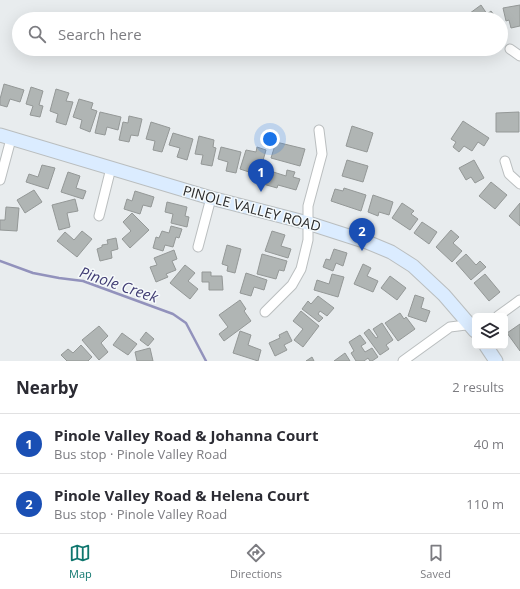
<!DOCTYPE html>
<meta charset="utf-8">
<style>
body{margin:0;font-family:"Open Sans",sans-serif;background:#f7f7f7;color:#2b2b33}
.controls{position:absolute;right:12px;bottom:12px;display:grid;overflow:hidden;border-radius:6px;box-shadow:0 4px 16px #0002}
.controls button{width:36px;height:36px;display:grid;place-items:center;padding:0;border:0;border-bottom:1px solid #e1e1e2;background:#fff;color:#2b2b33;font:20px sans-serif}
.you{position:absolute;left:270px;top:139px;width:14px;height:14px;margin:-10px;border:3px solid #fff;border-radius:50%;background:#1a73e8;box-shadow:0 0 0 6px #1a73e833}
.badge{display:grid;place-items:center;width:26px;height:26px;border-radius:50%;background:#0f766e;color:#fff;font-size:13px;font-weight:700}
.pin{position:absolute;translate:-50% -33px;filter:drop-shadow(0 1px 2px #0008)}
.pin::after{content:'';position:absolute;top:21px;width:14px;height:12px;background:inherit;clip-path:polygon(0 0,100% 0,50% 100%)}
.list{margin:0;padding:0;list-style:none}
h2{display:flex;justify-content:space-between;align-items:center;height:52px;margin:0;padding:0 16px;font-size:17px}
h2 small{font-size:13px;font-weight:400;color:#7c7c81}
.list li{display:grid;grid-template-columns:26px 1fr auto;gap:12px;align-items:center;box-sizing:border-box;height:60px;padding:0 16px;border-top:1px solid #e1e1e2}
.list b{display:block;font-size:15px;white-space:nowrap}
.list p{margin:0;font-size:13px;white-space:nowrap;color:#7c7c81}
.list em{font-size:13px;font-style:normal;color:#7c7c81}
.icon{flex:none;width:22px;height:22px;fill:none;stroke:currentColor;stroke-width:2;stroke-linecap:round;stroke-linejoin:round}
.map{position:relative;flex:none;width:520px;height:361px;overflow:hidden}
.search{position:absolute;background:#fff;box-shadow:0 4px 16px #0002;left:12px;right:12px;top:12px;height:44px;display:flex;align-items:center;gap:10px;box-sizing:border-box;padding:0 14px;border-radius:22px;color:#7c7c81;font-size:15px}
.sheet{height:172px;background:#fff}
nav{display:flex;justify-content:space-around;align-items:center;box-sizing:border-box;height:56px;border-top:1px solid #e1e1e2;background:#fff;font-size:11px;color:#7c7c81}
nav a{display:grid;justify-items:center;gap:2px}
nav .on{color:#0f766e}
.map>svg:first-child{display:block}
</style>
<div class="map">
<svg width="520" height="361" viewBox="0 0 520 361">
<rect width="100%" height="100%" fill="#e8ecee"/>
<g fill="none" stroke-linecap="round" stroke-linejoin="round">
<path stroke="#9292bc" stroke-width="2.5" d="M0,261L33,273L59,278L83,281L173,314L186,323L206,361"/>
</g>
<path fill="#b0b5b4" stroke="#949897" d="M481,5L487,14L491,11L497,19H462Z
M520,5V26L511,28L509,20L506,21L503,8Z
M4,84L24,90L20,102L10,99L7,107L0,105V99Z
M31,87L43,91L39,105L43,106L40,117L30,115L33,106L26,104Z
M56,89L69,93L66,101L73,102L66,125L56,122L58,114L50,111Z
M79,99L93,103L91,109L97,111L90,132L80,128L82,120L73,117Z
M100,112L121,117L118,130L107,127L105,135L95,133Z
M519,112V132H496V113Z
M129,116L142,119L138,136L131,135L129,142L119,140L123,122L128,123Z
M463,121L489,138L484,146L478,142L472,151L464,146L459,152L453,147L456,142L451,139Z
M151,122L170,128L162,152L153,150L155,141L146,139Z
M352,126L373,133L367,152L346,146Z
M173,133L193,139L187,160L177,157L180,148L169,145Z
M199,136L214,140L213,147L216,148L212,166L201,164L203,155L195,154Z
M276,142L305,149L300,166L271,158Z
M221,147L241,152L236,173L226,171L228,162L218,159Z
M257,147L266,150L262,164L256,162L254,167L264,169L260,181L251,178L252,173L240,169L246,150L256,152Z
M347,160L368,166L363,182L342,176Z
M474,160L484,178L475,183L471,177L466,180L459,168Z
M42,165L55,168L48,189L26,182L29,174L38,177Z
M267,170L286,176L287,170L295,172L293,177L300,179L296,190L278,185L277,188L263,184Z
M68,172L80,176L76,188L86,191L83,199L61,192Z
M491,182L507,195L495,209L479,196Z
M344,188L366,195L361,211L331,201L335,189L343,191Z
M34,190L42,202L25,213L17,200Z
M135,191L154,197L151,207L143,205L140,214L124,209L127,199L132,201Z
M373,195L393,202L389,215L379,212L378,216L368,212Z
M75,199L78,211L67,213L70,227L59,230L52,205Z
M167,202L187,207L185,216L189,217L187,227L171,223L173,214L165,212Z
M402,203L414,211L411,214L418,219L410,230L392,218Z
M520,203V226L509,216Z
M6,207L19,208L17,231L0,230V220H5Z
M132,213L149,230L130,248L122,239L131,231L123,222Z
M422,222L437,232L429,244L414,233Z
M171,226L182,229L179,238L176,237L173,247L165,245L163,251L153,248L156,237L159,238L162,231L169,233Z
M451,230L459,237L453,243L462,251L452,262L436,247Z
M82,231L92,239L77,257L57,241L65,232L74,240Z
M272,231L285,235L281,246L291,249L288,258L265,251Z
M116,238L118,249L111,251L112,258L100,261L97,249L102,247V245L108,244L107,240Z
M227,245L241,249L235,273L227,271L228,266L222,264Z
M334,249L347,253L343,266L336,263L333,271L323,267L326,259L330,260Z
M174,250L177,259L172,261L176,270L166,274L168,277L156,282L150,267L157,265L154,258Z
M262,254L287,261L284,271L279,270L276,279L257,274Z
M466,254L476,265L480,261L486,267L471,280L456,263Z
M363,264L371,268L367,276L378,281L373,292L354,284Z
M185,265L195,273L188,281L198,289L190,299L170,283Z
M202,272H211V276H222L223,290H209V282H202Z
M246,273L267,280L264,290L254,287L251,296L240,293Z
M332,274L344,277L338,297L314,290L317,280L329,284Z
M485,274L500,292L489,301L474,283Z
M390,276L406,288L397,300L381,288Z
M415,295L424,298L421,308L430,311L426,322L408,316Z
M318,296L334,308L327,316L320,311L318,314L323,318L319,322L302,309L308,301L311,304Z
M240,300L246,309L244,311L251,321L224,341L219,334L228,327L219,315Z
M301,311L319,326L303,347L294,340L303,329L293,321Z
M400,313L404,319L406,317L415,329L398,341L385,323Z
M382,323L393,340L386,345L389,349L380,355L364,333L369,329L376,338L378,337L373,329Z
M520,324V351L507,333Z
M99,326L108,336L101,343L108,352L99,360L82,340Z
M240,331L251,335L248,345L261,350L258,361L233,353Z
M287,331L292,341L284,345L287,350L275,356L269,343L280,338L279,335Z
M146,332L154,339L148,346L140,340Z
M122,333L137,344L128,355L113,345Z
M360,335L366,343L361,346L365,352L372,348L378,357L372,361H370L368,358L364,361H356L351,353L354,351L349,342Z
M81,345L92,357L88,361H67L61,355L68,349L73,353Z
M150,348L153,361H137L135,352Z
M345,353L350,361H334Z
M312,357L314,361H306Z"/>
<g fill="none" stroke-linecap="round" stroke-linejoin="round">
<defs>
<path id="street" d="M510,49L520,56
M505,161L509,174L520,184
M0,180L11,139
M99,216L111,168
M198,247L211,198
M265,312L292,285L301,269L308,240V206L322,154L319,130
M498,316L520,300
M403,361L450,327L474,324"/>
<path id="secondary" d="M0,135L211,198L308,223L367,242L391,252L413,266L444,295L475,331
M486,346L496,361"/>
</defs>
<use href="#street" stroke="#babebf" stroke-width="11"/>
<use href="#secondary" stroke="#babebf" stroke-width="15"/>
<use href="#street" stroke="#fff" stroke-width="9"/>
<use href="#secondary" stroke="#dbecff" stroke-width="13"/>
</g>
<g text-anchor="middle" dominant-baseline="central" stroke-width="3" stroke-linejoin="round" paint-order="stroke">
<g font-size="14" fill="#2b2c2d" stroke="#f6fafb">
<text transform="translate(252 208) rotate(15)">PINOLE VALLEY ROAD</text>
</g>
<g font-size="15" font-style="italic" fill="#413d74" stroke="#f6fafb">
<text transform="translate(119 284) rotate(19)">Pinole Creek</text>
</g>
</g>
</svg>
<div class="controls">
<button><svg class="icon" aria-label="layers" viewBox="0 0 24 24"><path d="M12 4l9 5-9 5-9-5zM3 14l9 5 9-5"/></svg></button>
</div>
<div class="you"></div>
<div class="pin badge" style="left:261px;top:192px;background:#1a4fb4">1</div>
<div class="pin badge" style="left:362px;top:251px;background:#1a4fb4">2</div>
<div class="search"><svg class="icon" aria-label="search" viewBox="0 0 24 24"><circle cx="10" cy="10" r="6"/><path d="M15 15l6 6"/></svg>Search here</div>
</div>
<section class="sheet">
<h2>Nearby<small>2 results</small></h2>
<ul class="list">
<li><span class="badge" style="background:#1a4fb4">1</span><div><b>Pinole Valley Road &amp; Johanna Court</b><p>Bus stop · Pinole Valley Road</p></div><em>40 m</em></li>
<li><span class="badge" style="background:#1a4fb4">2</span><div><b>Pinole Valley Road &amp; Helena Court</b><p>Bus stop · Pinole Valley Road</p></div><em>110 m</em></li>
</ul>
</section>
<nav>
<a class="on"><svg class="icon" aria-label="map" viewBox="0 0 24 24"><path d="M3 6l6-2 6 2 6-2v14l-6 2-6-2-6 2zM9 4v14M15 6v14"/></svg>Map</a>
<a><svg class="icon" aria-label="directions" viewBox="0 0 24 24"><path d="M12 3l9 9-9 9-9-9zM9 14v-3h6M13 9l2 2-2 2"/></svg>Directions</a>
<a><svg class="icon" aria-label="saved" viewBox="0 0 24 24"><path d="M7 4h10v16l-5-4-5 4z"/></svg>Saved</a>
</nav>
